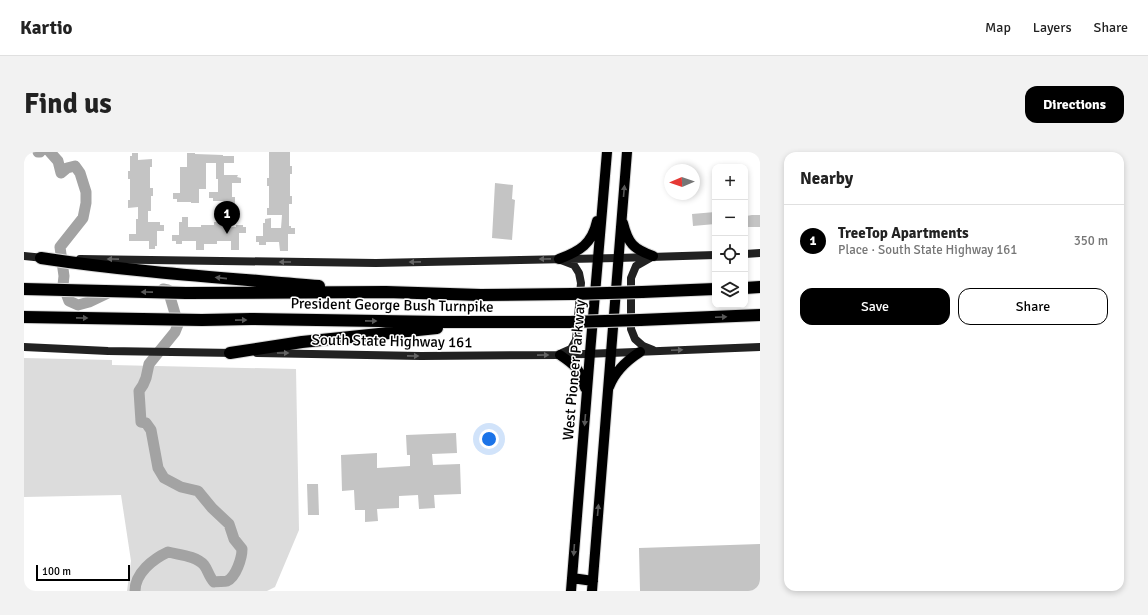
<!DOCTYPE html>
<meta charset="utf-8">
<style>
body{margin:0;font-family:Signika,sans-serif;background:#f2f2f2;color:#222}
.controls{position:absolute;right:12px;top:12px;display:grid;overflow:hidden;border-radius:8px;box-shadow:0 2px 6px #0003}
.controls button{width:36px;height:36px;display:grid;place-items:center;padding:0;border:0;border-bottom:1px solid #e0e0e0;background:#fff;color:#222;font:20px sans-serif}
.compass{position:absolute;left:640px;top:12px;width:36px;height:36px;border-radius:50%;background:#fff;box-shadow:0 2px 6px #0003;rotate:268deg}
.scale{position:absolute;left:12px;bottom:10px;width:94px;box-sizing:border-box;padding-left:4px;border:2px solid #000;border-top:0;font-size:11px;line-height:14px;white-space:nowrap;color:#000;-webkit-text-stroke:3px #fff;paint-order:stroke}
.you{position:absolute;left:465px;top:287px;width:14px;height:14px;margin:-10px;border:3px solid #fff;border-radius:50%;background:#1a73e8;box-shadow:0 0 0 6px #1a73e833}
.badge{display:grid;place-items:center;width:26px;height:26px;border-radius:50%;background:#000;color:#fff;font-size:13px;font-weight:700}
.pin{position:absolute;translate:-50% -33px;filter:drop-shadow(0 1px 2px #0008)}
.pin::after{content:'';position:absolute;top:21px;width:14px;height:12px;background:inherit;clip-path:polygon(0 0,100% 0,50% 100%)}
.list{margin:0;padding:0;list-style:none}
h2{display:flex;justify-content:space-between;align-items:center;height:52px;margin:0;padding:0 16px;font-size:17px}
h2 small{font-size:13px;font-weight:400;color:#767676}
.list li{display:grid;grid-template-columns:26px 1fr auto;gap:12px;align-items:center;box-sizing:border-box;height:72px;padding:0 16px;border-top:1px solid #e0e0e0}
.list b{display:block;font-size:15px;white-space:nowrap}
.list p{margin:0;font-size:13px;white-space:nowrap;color:#767676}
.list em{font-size:13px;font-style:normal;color:#767676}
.actions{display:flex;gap:8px;padding:12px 16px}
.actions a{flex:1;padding:9px 0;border:1px solid #000;border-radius:12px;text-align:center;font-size:14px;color:#000}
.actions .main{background:#000;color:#fff}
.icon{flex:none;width:22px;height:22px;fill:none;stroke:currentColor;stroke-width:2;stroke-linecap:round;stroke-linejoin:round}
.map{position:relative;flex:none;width:736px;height:439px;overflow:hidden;border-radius:12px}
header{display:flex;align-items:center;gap:24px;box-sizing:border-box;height:56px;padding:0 20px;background:#fff;border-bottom:1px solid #e0e0e0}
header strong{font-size:19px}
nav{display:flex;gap:22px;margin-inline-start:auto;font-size:14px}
.intro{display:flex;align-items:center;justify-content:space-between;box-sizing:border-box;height:96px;padding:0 24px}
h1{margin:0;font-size:28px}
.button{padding:10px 18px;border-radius:12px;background:#000;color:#fff;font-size:14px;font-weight:700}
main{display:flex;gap:24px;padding:0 24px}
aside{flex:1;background:#fff;border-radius:12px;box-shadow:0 2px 6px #0003}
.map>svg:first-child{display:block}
</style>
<header>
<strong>Kartio</strong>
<nav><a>Map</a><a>Layers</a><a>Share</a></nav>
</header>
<div class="intro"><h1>Find us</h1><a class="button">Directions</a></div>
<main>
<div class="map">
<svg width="736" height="439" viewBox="0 0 736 439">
<rect width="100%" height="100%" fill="#fff"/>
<path fill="#dcdcdc" d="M0,206L88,208V213L272,217L275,378L251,435L243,439H103L107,409L97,343L0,345Z"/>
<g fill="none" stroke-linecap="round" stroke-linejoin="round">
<path stroke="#a3a3a3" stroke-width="11" d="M14,0H16
M26,0L34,9L37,21L43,16L51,14L56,21L62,40V51L59,66L36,95L40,124L39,133L45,149L54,153L65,150L88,139
M111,439C111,421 129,407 144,400C156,403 172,404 180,413C184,418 185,425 190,430C194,429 200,430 203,429C212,425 218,406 218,397L210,387L205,372L188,356L174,339L157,335L140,326L134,316L127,278L122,271L117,270L115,239L119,233L122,226L125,212L151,180L155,170L152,165L144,138L139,137"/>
</g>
<path fill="#c4c4c4" d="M245,0H266V14H268V22H266V44H268V52H265V74H267V76H271V82H264V99H256L255,90H242V93H235V90H232V84H239V71H241V67L247,66V76H257L258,63H243V56H245V34H243V26H245Z
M108,1H114V8L128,7V15H126V36H129V44H127V59H124V70H136V73H140V79H133V94H131V97H125V89H105V82H112V67H114V55L104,56V48H106V27H104V19H106V4H108Z
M163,1H171V2L199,3V4H210V11H200V23H214L213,25L217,26V31H208V45H211V52L208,51V55H202V49H189V46H185V40H194V27H192V11H182V37H175V51H167V50H153V47H149V41H156V15H163Z
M471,31L489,33L488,47L491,48L488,88L468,86Z
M691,60V72L669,74L668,62Z
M728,63H736V75H722V64Z
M158,65H164V75H177V73H190V70H193V66H199V75H212V73H219V75H222V81H215V98H207V89H193V92H180V98H172V89H158V92H152V89H148V83H155V70H158Z
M432,281L433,301L408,302L409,313L436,312L437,342L410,343L411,356L395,357L394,343L375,344V356L353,357L354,369L341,370V358H331L330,338L318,339L317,303L353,301V316L386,314V303H383L382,283Z
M283,332H294L295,363H284Z
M736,392V439H616L615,396Z"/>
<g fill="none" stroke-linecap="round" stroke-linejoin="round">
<defs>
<path id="primary" d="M599,71C604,91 609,97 629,104
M535,107C556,99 568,92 573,69
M536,203C552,214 556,217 561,236
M585,235C591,219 602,209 616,200
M548,426L569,429
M547,439L566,201L583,0
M568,439L603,0"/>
<path id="highway" d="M17,106C109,120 202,126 295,134
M721,136L736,135
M0,137L162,141L362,140L457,143L548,142
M618,140L691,137
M0,165L178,168L227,167L418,170H546
M616,168L736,163
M206,201L278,190L413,176"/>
</defs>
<use href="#primary" stroke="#dbdbdb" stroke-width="12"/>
<use href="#highway" stroke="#dbdbdb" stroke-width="14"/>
<path stroke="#222" stroke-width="8" d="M721,102L736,101
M0,104L20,106
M626,106L612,114L607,126V177L611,187L619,194L629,198
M56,107L352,111L594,106L691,103
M537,108L550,113L555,121L557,131L552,188L547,197L538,201
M0,195L84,199L211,201
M233,201L397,204L536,203L736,195"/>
<use href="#primary" stroke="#000" stroke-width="10"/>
<use href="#highway" stroke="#000" stroke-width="12"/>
<defs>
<path id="highway-bridge" d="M548,142L618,140
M546,170L616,168"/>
</defs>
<use href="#highway-bridge" stroke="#dbdbdb" stroke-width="14" stroke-linecap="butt"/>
<use href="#highway-bridge" stroke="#000" stroke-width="12"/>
</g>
<defs><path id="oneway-solid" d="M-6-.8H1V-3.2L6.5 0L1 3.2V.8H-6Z"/></defs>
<g fill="#595959">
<use href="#oneway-solid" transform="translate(600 39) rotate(-85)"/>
<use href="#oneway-solid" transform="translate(197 126) rotate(-174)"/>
<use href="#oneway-solid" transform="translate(123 140) rotate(-179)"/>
<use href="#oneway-solid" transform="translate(697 165) rotate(-3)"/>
<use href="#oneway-solid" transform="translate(58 166) rotate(1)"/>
<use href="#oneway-solid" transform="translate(217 168) rotate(-1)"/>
<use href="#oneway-solid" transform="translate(347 169) rotate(1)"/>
<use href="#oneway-solid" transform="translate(561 268) rotate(95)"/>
<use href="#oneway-solid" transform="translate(574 358) rotate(-85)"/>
<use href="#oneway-solid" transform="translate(550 398) rotate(94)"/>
</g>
<g fill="#646464">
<use href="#oneway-solid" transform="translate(89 107) rotate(-179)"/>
<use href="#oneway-solid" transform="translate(521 107) rotate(179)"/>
<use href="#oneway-solid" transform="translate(261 110) rotate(-180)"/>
<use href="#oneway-solid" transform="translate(391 110) rotate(179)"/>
<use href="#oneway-solid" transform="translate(653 198) rotate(-2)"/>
<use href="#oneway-solid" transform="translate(259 201)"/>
<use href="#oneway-solid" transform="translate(519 203) rotate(-1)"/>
<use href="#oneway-solid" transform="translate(389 204) rotate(1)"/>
</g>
<g text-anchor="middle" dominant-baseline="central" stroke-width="3" stroke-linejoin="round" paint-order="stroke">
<g font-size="15" fill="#000" stroke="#fff">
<text transform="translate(368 153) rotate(1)">President George Bush Turnpike</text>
<text transform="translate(368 189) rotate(1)">South State Highway 161</text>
<text transform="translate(550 218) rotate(-85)">West Pioneer Parkway</text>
</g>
</g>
</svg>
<div class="controls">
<button>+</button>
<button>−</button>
<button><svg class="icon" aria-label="locate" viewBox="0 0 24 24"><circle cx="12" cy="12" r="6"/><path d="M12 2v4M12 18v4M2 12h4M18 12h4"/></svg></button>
<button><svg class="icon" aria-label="layers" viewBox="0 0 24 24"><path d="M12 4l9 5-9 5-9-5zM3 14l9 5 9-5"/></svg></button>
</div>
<svg class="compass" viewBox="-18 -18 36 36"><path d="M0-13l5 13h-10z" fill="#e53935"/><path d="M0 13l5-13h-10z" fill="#767676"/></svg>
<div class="scale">100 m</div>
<div class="you"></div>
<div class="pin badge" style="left:203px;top:82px">1</div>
</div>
<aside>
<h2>Nearby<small></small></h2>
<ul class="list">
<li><span class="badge">1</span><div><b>TreeTop Apartments</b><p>Place · South State Highway 161</p></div><em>350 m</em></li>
</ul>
<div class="actions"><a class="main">Save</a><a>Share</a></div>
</aside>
</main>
